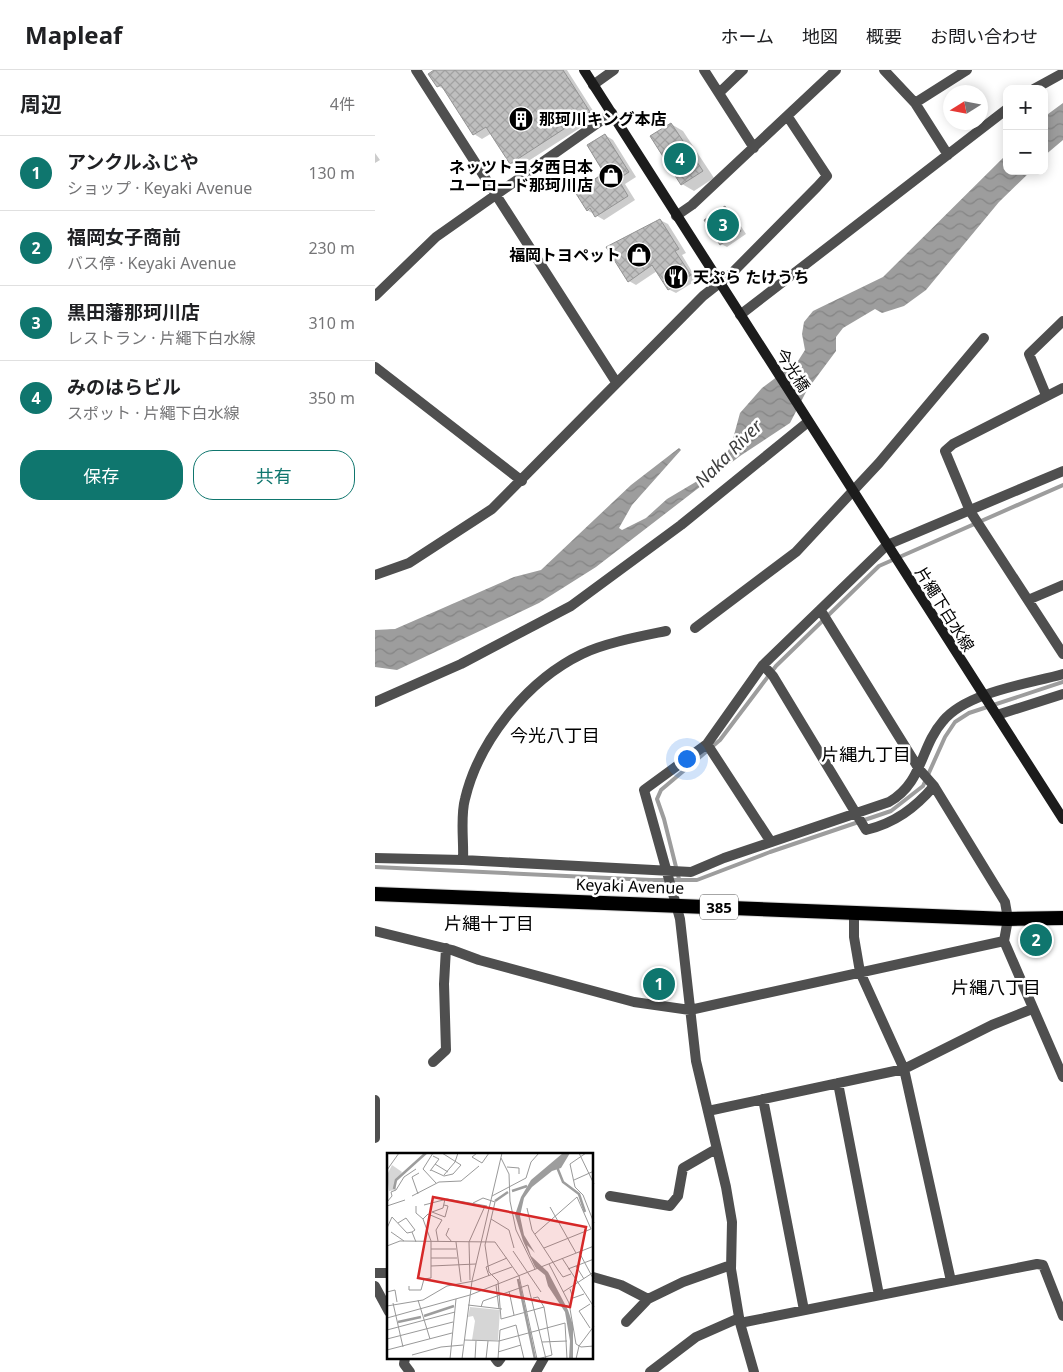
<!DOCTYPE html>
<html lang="ja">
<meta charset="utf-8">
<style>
body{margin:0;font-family:"Noto Sans","Noto Sans JP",sans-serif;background:#f2f2f2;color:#202124}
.controls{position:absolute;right:15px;top:15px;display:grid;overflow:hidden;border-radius:10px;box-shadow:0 2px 12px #0003}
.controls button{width:45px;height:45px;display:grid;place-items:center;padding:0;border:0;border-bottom:1px solid #e0e0e0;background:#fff;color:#202124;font:25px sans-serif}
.compass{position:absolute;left:568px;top:15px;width:45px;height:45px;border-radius:50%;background:#fff;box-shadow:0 2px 12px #0003;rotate:259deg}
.you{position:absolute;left:311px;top:688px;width:18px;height:18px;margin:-12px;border:4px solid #fff;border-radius:50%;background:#1a73e8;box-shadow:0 0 0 8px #1a73e833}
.badge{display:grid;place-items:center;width:32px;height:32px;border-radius:50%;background:#0f766e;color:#fff;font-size:16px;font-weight:700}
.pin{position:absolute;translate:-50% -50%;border:2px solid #fff;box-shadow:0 1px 5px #0006}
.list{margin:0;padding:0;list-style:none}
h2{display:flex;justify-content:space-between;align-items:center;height:65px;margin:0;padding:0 20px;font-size:21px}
h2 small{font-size:16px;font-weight:400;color:#757577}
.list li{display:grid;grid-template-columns:32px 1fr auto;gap:15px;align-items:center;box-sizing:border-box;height:75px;padding:0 20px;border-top:1px solid #e0e0e0}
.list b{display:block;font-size:19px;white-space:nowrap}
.list p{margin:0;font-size:16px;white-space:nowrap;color:#757577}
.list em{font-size:16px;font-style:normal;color:#757577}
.actions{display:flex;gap:10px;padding:15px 20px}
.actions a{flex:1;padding:11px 0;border:1px solid #0f766e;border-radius:20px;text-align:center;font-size:18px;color:#0f766e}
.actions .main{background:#0f766e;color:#fff}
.map{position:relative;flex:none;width:688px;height:1302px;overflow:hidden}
header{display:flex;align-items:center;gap:30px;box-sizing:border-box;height:70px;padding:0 25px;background:#fff;border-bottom:1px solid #e0e0e0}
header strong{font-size:24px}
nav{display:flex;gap:28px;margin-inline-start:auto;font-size:18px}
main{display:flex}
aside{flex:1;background:#fff}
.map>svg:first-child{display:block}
</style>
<header>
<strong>Mapleaf</strong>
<nav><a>ホーム</a><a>地図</a><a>概要</a><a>お問い合わせ</a></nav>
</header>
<main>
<aside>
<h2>周辺<small>4件</small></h2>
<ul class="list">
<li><span class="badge">1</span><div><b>アンクルふじや</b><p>ショップ · Keyaki Avenue</p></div><em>130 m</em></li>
<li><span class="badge">2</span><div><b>福岡女子商前</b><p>バス停 · Keyaki Avenue</p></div><em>230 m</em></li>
<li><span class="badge">3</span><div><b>黒田藩那珂川店</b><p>レストラン · 片繩下白水線</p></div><em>310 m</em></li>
<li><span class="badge">4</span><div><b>みのはらビル</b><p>スポット · 片繩下白水線</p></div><em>350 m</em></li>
</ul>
<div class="actions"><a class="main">保存</a><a>共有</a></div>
</aside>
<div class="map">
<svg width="688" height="1302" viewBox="0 0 688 1302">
<defs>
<pattern id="water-waves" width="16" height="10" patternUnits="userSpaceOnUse" patternTransform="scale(1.25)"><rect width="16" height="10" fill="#9d9d9d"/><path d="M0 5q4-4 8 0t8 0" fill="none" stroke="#858585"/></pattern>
<pattern id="building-cross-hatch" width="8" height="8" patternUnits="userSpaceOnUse" patternTransform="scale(1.25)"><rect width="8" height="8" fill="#bfbfbf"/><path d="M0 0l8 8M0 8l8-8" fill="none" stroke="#a2a2a2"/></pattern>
</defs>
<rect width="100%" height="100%" fill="#fff"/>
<path fill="url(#water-waves)" d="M688,33V70L669,86V47Z
M632,84V101H656L624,132L551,220L529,236L507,243L500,239L468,258L461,267V281L432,320L415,353L365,386L221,497L164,533L22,600L0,597V560L20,559L139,507L166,500L256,415L304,378L306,380L257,435L244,458L247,460L271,448L292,429L329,407L345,393L356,376L365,343L387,318L423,291L430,280L427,264L429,252L438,241L508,207Z"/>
<path fill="#0003" d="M61,0H192L222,47L144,97L136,93L117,63L107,69L99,64L72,21L63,16Z
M296,54L308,61L339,108L319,121L307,114L277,67Z
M230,65L238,70L261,107L250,114L260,130L229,150L212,140L231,103Z
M0,83L5,90L0,93Z
M351,137L356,141L371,164L352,177L346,174Z
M285,150L293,154L311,183L307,185L322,210L301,223L293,219L282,201L261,215L254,211Z"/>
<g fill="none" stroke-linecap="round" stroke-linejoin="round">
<path stroke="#9d9d9d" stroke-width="4" d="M0,797L276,810H322L395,782L516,741L548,716L570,667L580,652L594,643L688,612
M304,809L289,749L282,729L286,720L345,670L401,596L504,496L688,415"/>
</g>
<path fill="url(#building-cross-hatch)" stroke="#939393" d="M59,0H188L215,42L135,94L111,57L98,65L66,15L62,17L53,4Z
M296,53L328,101L306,115L275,66Z
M230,64L254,102L243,109L253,126L220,147L215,138L212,141L200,122L229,103L212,75Z
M350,136L366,161L345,175L329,150Z
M285,149L304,179L300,181L316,205L293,220L277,195L253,212L231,177Z"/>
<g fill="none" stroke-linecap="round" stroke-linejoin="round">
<defs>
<path id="trunk" d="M0,824L633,849L688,848"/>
</defs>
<use href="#trunk" stroke="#dbdbdb" stroke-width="16"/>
<path stroke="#4f4f4f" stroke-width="10" d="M41,0L241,312
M329,0L379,78
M509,0L540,33L573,85
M218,15L239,0
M659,19L688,3
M344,23L368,0
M540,33L592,0
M301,146L317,135L461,0
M0,226L61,167L237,43
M365,245L632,39
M0,297L147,411
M688,318L578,374L570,381L595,441L688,584
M671,325L654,284L688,251
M0,505L34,493L117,439L328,226L356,204L442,117L452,106L413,47
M653,530L688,515
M446,541L544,699L559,716L630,832L633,849L629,871L688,1007
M320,558L421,482L504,393L609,268
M388,595L398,606L491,760C520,753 540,738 559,716
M0,632L86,594L196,536L306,455L433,352
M622,645L688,624
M332,674L396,772
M0,788L88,790L316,802L349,788L514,732C548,713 545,677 568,651C592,622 653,614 688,604
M88,790C89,771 85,747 90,729C104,670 153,610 207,584C229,573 267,566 291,561
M479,842V867L485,902L529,999L576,1211
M0,861L77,880L104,890L259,932L315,940L629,871
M58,992L71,980L69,914L71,878
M463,1013L504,1225
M388,1029L429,1240
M0,1030V1068
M333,1041L529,999L617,955L657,939
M235,1126L295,1136L303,1126L308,1098L341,1079
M0,1203H14
M218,1207L246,1215L273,1229L308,1212L356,1195
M0,1216L14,1242
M251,1252L273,1229
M365,1253L662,1194L668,1195L688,1246
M30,1288L29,1294L35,1302
M120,1288L123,1292L126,1288
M161,1302L169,1288
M275,1302L321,1267L364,1248
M379,1302L365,1253L356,1199L357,1152L351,1117L321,991L305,849L269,720L332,674L388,595L512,475"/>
<path stroke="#4f4f4f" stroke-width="10" d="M512,475L688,401"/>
<path stroke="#1c1c1c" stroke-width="10" d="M209,0L688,749"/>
<use href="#trunk" stroke="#000" stroke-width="14"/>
</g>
<defs>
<symbol id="building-disc" viewBox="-11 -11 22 22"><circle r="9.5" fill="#000" stroke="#fff"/><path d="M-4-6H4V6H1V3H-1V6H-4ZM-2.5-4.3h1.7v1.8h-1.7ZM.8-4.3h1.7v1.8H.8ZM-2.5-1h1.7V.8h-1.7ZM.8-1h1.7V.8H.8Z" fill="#fff"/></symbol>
<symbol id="shop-disc" viewBox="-11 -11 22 22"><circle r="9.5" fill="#000" stroke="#fff"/><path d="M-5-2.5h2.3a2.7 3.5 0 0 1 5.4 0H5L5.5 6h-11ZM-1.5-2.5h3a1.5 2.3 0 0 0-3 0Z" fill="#fff"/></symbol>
<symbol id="restaurant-disc" viewBox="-11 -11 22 22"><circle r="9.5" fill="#000" stroke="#fff"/><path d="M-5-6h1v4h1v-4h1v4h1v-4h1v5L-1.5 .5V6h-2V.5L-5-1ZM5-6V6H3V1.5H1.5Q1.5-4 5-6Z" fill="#fff"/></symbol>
</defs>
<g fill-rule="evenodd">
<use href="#building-disc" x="132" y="35" width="28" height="28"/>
<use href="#shop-disc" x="222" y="92" width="28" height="28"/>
<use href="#shop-disc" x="250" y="171" width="28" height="28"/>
<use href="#restaurant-disc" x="287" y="193" width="28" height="28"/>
</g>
<g text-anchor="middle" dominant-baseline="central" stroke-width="5" stroke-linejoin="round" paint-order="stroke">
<rect fill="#fff" stroke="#4c4c4c" stroke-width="1" x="325" y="824.5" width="38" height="25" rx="4"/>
<g font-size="15" font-weight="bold" fill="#000">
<text x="344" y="837">385</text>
</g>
<g font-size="16" font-weight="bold" fill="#000" stroke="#fff" text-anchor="start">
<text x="164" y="49">那珂川キング本店</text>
<text x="218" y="97" text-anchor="end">ネッツトヨタ西日本<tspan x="218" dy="18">ユーロード那珂川店</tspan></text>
<text x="246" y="185" text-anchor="end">福岡トヨペット</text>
<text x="318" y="207">天ぷら たけうち</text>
</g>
<g font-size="16" fill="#000" stroke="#fff">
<text transform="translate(418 300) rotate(57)">今光橋</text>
<text transform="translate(570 539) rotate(58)">片繩下白水線</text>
<text transform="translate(255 816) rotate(2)">Keyaki Avenue</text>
</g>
<g font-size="18" font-style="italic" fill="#3e3e3e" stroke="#fff">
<text transform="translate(353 383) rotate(-45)">Naka River</text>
</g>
<g font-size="18" fill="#000" stroke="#fff">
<text x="180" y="665">今光八丁目</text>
<text x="491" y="684">片縄九丁目</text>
<text x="114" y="853">片縄十丁目</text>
<text x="621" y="917">片縄八丁目</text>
</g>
</g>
<g transform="translate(12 1083)">
<rect width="206" height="206" fill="#fff"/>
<path d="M5,12L15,19L8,30L9,37L2,38L0,22ZM83,154L113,157L111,187H85L88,168L86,163L81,164Z" fill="#d6d6d6"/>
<path d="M176,0H183L174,15L165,18L145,34L137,45L133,63L137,82L148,100L140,92L144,103L161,119L181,157L186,172V206H182L183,188L178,159L161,133L158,122L148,114L136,88L128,62L134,44L144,27Z" fill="#9d9d9d"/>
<path fill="none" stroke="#9d9d9d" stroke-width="2.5" d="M170,14L176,29L192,41L198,59M7,36L9,27L39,0M125,38L140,33M108,48L121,39M131,126L148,206M37,163L67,153M11,169L34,164"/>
<path fill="none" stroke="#999" stroke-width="1" d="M46,0L36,16L49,30M90,0L85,4L95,10L102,0M192,0L207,31M199,0L183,11L188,34L196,42L207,70M114,5L122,21L123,48L129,77L148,116M48,11L61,19M120,14L132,15V21M0,17L12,0M44,17L57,23L66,21L74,12L55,0M43,18L52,6L46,3M57,22L68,9L71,0M187,27L207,18M31,41L25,24L32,20M25,43L52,29L74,28L92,13M105,43L139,25L144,9L152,0M0,49L5,43L4,39L9,37L17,24L29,16M86,50L96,45L108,49L98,92L102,119L111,128L114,166L157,154L151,144L146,145M37,52L60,46L100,53M57,52L61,53L58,64L45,59L56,55L58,46M0,53L18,47M29,53V60L36,66L44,88M163,54L189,100M140,55L145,77L171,117L176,124L184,121M36,66L41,61L55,67L49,77L51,88M104,66L122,77L127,95M11,70L19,65L28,77L25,79M0,75L5,64L20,80L25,79L29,89M62,75L59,82L65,89M4,79L17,88M148,81L190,44L204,76L157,95M69,89L74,129M0,93L13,88L108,89L132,123L150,206M44,96H69M126,98L154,139M192,99L207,127M44,105H70M175,105L207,154M162,111L182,150L189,191L194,194L207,193M44,113L89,111M189,113L197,126M181,116L207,106M102,123L99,114L120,105M83,127L82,89L98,53M109,132L112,156M22,133V137H34L37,126L44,125V88M183,136L186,145L197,141M122,138L127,162M0,139L8,137L10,149M176,139L207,119M83,142L207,93M31,147L43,186M6,150L16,194M81,152L115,156M0,153L36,147L60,133L87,128L125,114M94,154L96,148L141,132L159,206M0,165L83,142M203,175L192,158L203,151M0,177L68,159M0,186L66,169M77,187L112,188L178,170L180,206M155,189L180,188M0,197L65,180M111,199L134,192M25,202L54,194L76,192M63,206L69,146M75,206L85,128L115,0M88,206L89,188M99,206L101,188M111,206L113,177L129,172L137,206M151,206L165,202L157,154M189,206L192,193L207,173"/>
<path fill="#d62828" fill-opacity="0.15" stroke="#d62828" stroke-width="2.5" d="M46,44L199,74L183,154L31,125Z"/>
<rect width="206" height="206" fill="none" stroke="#000" stroke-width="2.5"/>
</g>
</svg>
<div class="controls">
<button>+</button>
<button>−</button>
</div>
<svg class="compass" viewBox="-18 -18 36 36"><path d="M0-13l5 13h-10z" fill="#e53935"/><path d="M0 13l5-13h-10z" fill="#757577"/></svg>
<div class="you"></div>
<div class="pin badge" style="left:284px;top:914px">1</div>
<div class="pin badge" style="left:661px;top:870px">2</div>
<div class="pin badge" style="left:348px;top:155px">3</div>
<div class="pin badge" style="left:305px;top:89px">4</div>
</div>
</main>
